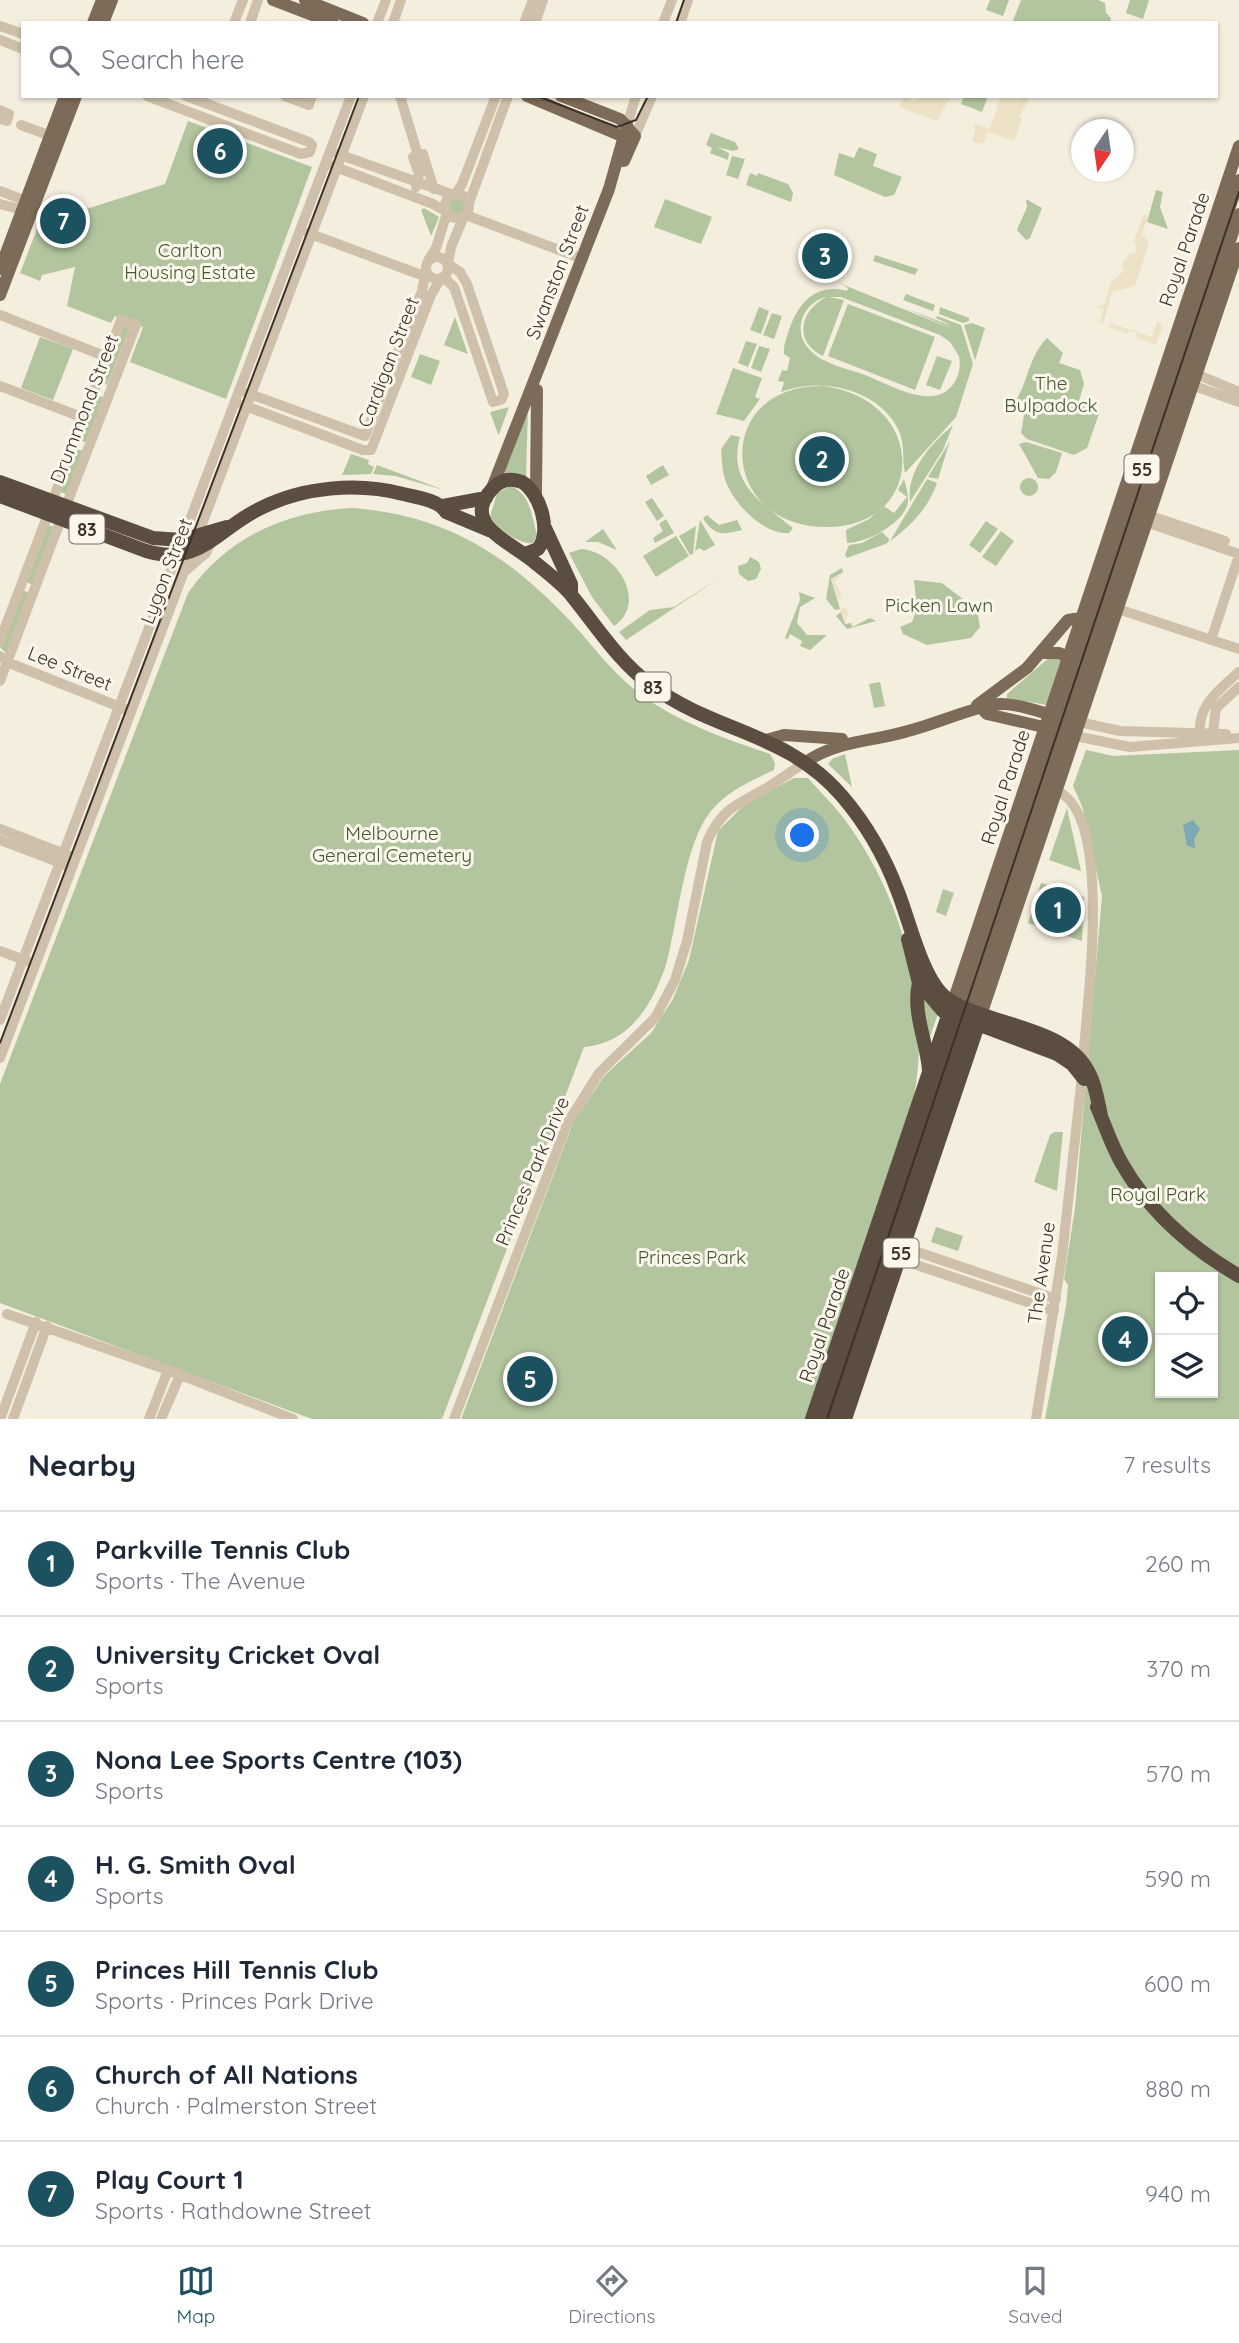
<!DOCTYPE html>
<meta charset="utf-8">
<style>
body{margin:0;font-family:Quicksand,sans-serif;background:#f2f2f3;color:#1f2937}
.controls{position:absolute;right:21px;bottom:21px;display:grid;overflow:hidden;border-radius:0px;box-shadow:0 2px 5px #0004}
.controls button{width:63px;height:63px;display:grid;place-items:center;padding:0;border:0;border-bottom:2px solid #e0e1e3;background:#fff;color:#1f2937;font:35px sans-serif}
.compass{position:absolute;left:1071px;top:119px;width:63px;height:63px;border-radius:50%;background:#fff;box-shadow:0 2px 5px #0004;rotate:193deg}
.you{position:absolute;left:803px;top:836px;width:24px;height:24px;margin:-18px;border:5px solid #fff;border-radius:50%;background:#1a73e8;box-shadow:0 0 0 10px #1a73e833}
.badge{display:grid;place-items:center;width:46px;height:46px;border-radius:50%;background:#1c515f;color:#fff;font-size:23px;font-weight:700}
.pin{position:absolute;translate:-50% -50%;border:4px solid #fff;box-shadow:0 2px 7px #0006}
.list{margin:0;padding:0;list-style:none}
h2{display:flex;justify-content:space-between;align-items:center;height:91px;margin:0;padding:0 28px;font-size:30px}
h2 small{font-size:23px;font-weight:400;color:#747a83}
.list li{display:grid;grid-template-columns:46px 1fr auto;gap:21px;align-items:center;box-sizing:border-box;height:105px;padding:0 28px;border-top:2px solid #e0e1e3}
.list b{display:block;font-size:26px;white-space:nowrap}
.list p{margin:0;font-size:23px;white-space:nowrap;color:#747a83}
.list em{font-size:23px;font-style:normal;color:#747a83}
.icon{flex:none;width:38px;height:38px;fill:none;stroke:currentColor;stroke-width:2;stroke-linecap:round;stroke-linejoin:round}
.map{position:relative;flex:none;width:1239px;height:1419px;overflow:hidden}
.search{position:absolute;background:#fff;box-shadow:0 2px 5px #0004;left:21px;right:21px;top:21px;height:77px;display:flex;align-items:center;gap:18px;box-sizing:border-box;padding:0 24px;border-radius:0px;color:#747a83;font-size:26px}
.sheet{height:826px;background:#fff}
nav{display:flex;justify-content:space-around;align-items:center;box-sizing:border-box;height:98px;border-top:2px solid #e0e1e3;background:#fff;font-size:19px;color:#747a83}
nav a{display:grid;justify-items:center;gap:4px}
nav .on{color:#1c515f}
.map>svg:first-child{display:block}
</style>
<div class="map">
<svg width="1239" height="1419" viewBox="0 0 1239 1419">
<rect width="100%" height="100%" fill="#f4eedf"/>
<path fill="#b2c59e" fill-rule="evenodd" d="M990,0H1009L1003,16L986,10Z
M1021,0H1098L1105,3L1106,13L1111,18L1110,23H1012Z
M1130,0H1149L1143,19L1126,13Z
M964,96H988L982,112L961,104Z
M188,121L312,167L226,399L130,362L143,327L115,316L111,323L67,306L75,267L42,275L40,281L20,273L48,201L77,212L165,184Z
M711,133L735,142L739,149L733,151L717,147L729,153L728,160L710,153L712,148L706,145Z
M859,147L877,154L873,166L902,177L894,195L885,197L834,175L839,153L854,158Z
M732,156L745,159L738,179L726,175Z
M750,173L757,176L758,173L788,184L793,193L791,202L746,185Z
M1156,190L1163,192L1160,207L1168,229L1147,222Z
M449 206a8 8 0 1 1 16 0a8 8 0 1 1-16 0Z
M665,199L712,217L701,244L654,227Z
M1026,199L1042,208L1030,238L1026,240L1017,230L1027,207Z
M424,208L439,217L431,236L421,210Z
M875,255L918,269L915,275L873,261Z
M839,283L955,330L905,308L954,327L936,318L937,316L961,325L973,364L956,417L905,473C902,460 905,445 899,431C880,389 821,376 781,392L784,382L778,381L782,370L787,371L790,358L784,354C783,346 786,340 788,333C797,305 814,282 847,291L848,288ZM827,297C801,309 792,341 823,356L844,300L829,297H841L940,335L950,342L959,356C961,367 959,378 951,387C930,410 889,384 865,375C849,369 823,364 811,351C791,333 802,302 827,297Z
M906,294L935,305L933,311L903,300Z
M848,304L935,337L915,390L828,356Z
M759,307L769,311L761,334L750,330Z
M940,307L969,318V321L963,323L939,314Z
M772,313L782,316L774,339L763,335Z
M455,317L468,354L444,345Z
M972,323L985,328L975,360L964,325Z
M124,325L130,327L107,385L102,383Z
M40,337L73,349L53,400L21,388Z
M1047,338L1063,353L1059,363L1080,370L1084,384L1078,404L1100,411L1087,448L1074,455L1027,439L1021,433L1024,415L1011,408C1029,385 1026,360 1047,338Z
M746,341L757,344L748,367L738,363Z
M759,346L770,349L761,372L751,368Z
M420,354L440,361L431,385L411,377Z
M937,356L952,361L940,390L926,385Z
M733,368L762,378L755,397L760,399L744,421L716,414Z
M824,386C930,401 926,527 827,527C717,528 712,383 824,386Z
M97,395L103,397L87,443L80,440Z
M528,406L526,478L503,474Z
M509,407L499,434H498L490,412Z
M953,425L943,450L910,502C906,471 931,444 953,425Z
M731,435L740,437C727,483 762,503 793,528L789,533C764,535 734,504 726,482C722,472 722,460 721,449Z
M950,441L938,479L928,477Z
M1026,442L1062,453L1056,472L1049,479L1038,478L1019,444Z
M77,449L83,451L66,494L60,492Z
M351,454L369,460L368,464L374,467L371,474L342,475Z
M377,465L444,490L395,476L373,474Z
M663,465L669,475L651,485L646,476Z
M1020 487a9 9 0 1 1 18 0a9 9 0 1 1-18 0Z
M904,479C906,487 910,498 907,506C900,525 866,543 847,543L846,530L869,519L884,506L894,513L907,497L898,490Z
M927,479L937,483C929,507 911,526 890,541Z
M510,486C530,492 532,517 537,535L533,543C521,546 496,527 490,517L497,493Z
M652,498L664,516L657,521L645,502Z
M352,508C446,515 509,555 573,624C593,646 611,671 635,690C674,721 723,738 770,754L775,763L774,770C751,781 727,791 711,811C684,844 678,921 666,965C652,1005 630,1043 584,1047L442,1419H312L0,1303V1084L188,593C226,538 286,511 352,508Z
M707,515L719,525L737,520L742,530C722,535 714,536 703,518Z
M666,519L674,533L655,543L653,538L663,531L659,524Z
M700,520L715,545L704,551L699,548L695,551Z
M986,521L998,529L980,553L969,545Z
M48,525L54,527L33,585L26,582Z
M696,526L693,554L690,555L679,536Z
M603,529L617,550L598,542H585Z
M1001,531L1014,541L996,566L982,557Z
M882,532L889,539L888,543L847,558L845,555L849,545L862,543Z
M676,536L689,556L656,577L643,556Z
M581,549C616,551 649,602 614,626L592,597L569,553Z
M750,557L759,562L761,569L756,579L748,581L739,574L738,566L747,563Z
M842,568L843,572L831,579L840,609L835,610L826,599L830,575Z
M724,575L626,640L619,632L650,610L674,607Z
M914,580L942,583L977,610L980,627L971,638L927,645L903,634L900,627L912,622L917,609Z
M22,590L30,593L6,653L0,647Z
M799,592L815,598L800,607L797,623L807,635H827L810,650L800,646L802,641L790,634L788,639L785,638L800,600Z
M841,612L845,624L851,623L852,627L870,618L876,621L847,629L836,616Z
M1052,655H1064L1047,705L1007,698V694Z
M880,682L885,706L874,708L869,684Z
M1086,750L1113,756L1239,750V1419H1045L1066,1306L1068,1285L1064,1279L1075,1208L1102,896L1082,806L1073,786ZM1160,1277H1213V1393H1160Z
M845,754L852,787L828,764L832,759Z
M794,778H808C822,794 838,809 850,827C903,902 931,1005 914,1096L806,1419H461L573,1123L604,1076L651,1033L673,999L689,960L718,831L744,805Z
M1067,808L1081,871L1049,860Z
M1041,883L1084,897L1082,941L1028,923Z
M943,889L954,893L946,916L936,912Z
M921,994L938,1014L926,1048Z
M1054,1132H1063L1057,1191L1034,1182L1050,1135Z
M936,1227L963,1236L958,1251L931,1242Z"/>
<path fill="#ede1c6" d="M924,96H952L936,121L900,107L903,97L915,101Z
M1001,96L1019,100L1021,96H1031L1019,117L1022,119L1014,141L988,132L983,144L972,141L976,129L973,127L974,124L990,129Z
M1144,214L1149,216L1140,237L1145,236L1149,243L1135,286L1112,292L1103,324L1099,323L1103,310L1095,306L1104,305L1111,282L1125,270L1121,266L1130,253L1135,254L1137,244L1133,243Z
M1157,322L1163,325L1156,345L1137,338L1136,333L1129,331L1128,334L1108,327L1110,323L1152,337Z
M843,572L835,582L842,596L838,598L841,609L846,607L849,617L846,618V625L831,579Z"/>
<path fill="#7ca9b3" d="M1193,820L1200,829L1194,840L1195,848L1187,846L1183,825Z"/>
<g fill="none" stroke-linecap="round" stroke-linejoin="round">
<path stroke="#cec0aa" stroke-width="10" d="M234,23L243,0
M250,23L258,0
M377,23L386,0
M393,23L401,0
M524,23L533,0
M535,23L543,0
M663,23L672,0
M680,23L688,0
M0,26L23,34
M0,40L23,49
M147,96L301,154L310,152L312,145L309,142L186,96
M285,96L309,105L312,96
M400,96L418,155L413,157L419,174L416,187
M0,110L9,114L7,121L0,119
M21,125L51,136
M627,125L636,96
M635,136L652,96
M338,154L454,195
M418,155L423,154L434,189
M333,166L433,204L447,212
M0,191L26,201
M445 206a12 12 0 1 1 24 0a12 12 0 1 1-24 0Z
M455,195L462,184L496,96
M469,203L508,96
M0,204L23,210
M466,215L583,259
M308,233L424,276L426,270
M426 268a11 11 0 1 1 22 0a11 11 0 1 1-22 0Z
M429,259L436,248L447,213
M448,264L451,247L464,216
M443,277L454,287L493,402L501,400L504,394L467,284L460,272L448,264
M0,315L107,357
M1196,374L1239,392
M1192,385L1239,402
M0,386L84,418
M247,393L365,436L422,291L426,271
M243,405L363,450H371L431,295L441,278
M52,502L121,320L136,325L66,506
M1148,515L1225,541
M1146,522L1239,554
M184,572L206,553L210,544
M1112,607L1239,649
M1211,640L1239,555
M0,641L48,514
M0,656L7,662L125,709
M0,681L61,519
M1079,722L1120,731L1226,734
M1075,736L1130,747L1239,738
M1200,738C1196,706 1218,691 1239,672
M1212,740L1216,708L1239,687
M1057,791C1115,816 1086,1008 1083,1062
M0,829L70,856
M0,840L66,865
M0,951L27,961
M0,1020L351,96
M0,1058L364,96
M903,1247L1056,1299
M899,1259L1054,1311
M7,1314L168,1370L293,1419
M0,1419L36,1322
M13,1419L47,1326
M149,1419L168,1370
M161,1419L180,1375
M454,1419L567,1124L599,1073L655,1018L675,980L687,941L707,842C722,807 739,804 768,787C781,779 793,770 806,762
M1036,1419L1062,1256L1082,1076"/>
<path stroke="#7d6b5a" stroke-width="12" d="M273,0L333,23
M305,0L363,23
M93,23L102,0
M103,23L112,0
M527,96L629,139
M561,96L620,119L635,136L624,161
M0,269L65,96
M0,295L76,96
M492,488L609,189L627,125
M536,494L537,390
M1043,653H1059L1068,657
M977,705L1027,668L1068,620L1081,618
M982,709L987,714L1052,729
M766,740L784,735L842,739
M806,762C838,740 872,742 908,731C936,724 963,711 991,705C1012,701 1036,711 1055,716
M953,1002L1239,146
M962,1006L1239,180
M972,1011L1239,214
M981,1015L1239,248"/>
<path stroke="#5c4d41" stroke-width="14" d="M0,482L153,538L182,540L227,527
M0,496L146,551C200,567 217,529 261,508C303,487 357,482 403,494C416,497 439,500 446,512L489,530
M443,506L486,498
M545,528L571,584V594
M525,554L538,549C552,531 540,493 522,482C512,478 501,479 493,488C459,524 511,542 533,561C544,570 564,585 572,596C598,628 618,661 652,686C716,733 787,732 842,796C866,824 885,857 898,892C909,920 921,972 941,993C950,1003 965,1009 978,1013C1015,1028 1072,1034 1090,1075C1096,1087 1098,1102 1101,1116
M908,939L919,983L943,1011L1057,1054L1072,1064L1084,1079
M919,983C912,1012 927,1042 929,1070
M1097,1107C1105,1125 1111,1144 1121,1162C1148,1210 1191,1248 1239,1276
M812,1419L951,1007
M823,1419L960,1011
M835,1419L971,1012
M845,1419L981,1016"/>
<path stroke="#3b322a" stroke-width="2" d="M676,23L684,0
M537,96L617,127L636,120L648,96
M0,1043L359,96
M827,1419L1239,192"/>
</g>
<g text-anchor="middle" dominant-baseline="central" stroke-width="6" stroke-linejoin="round" paint-order="stroke">
<g fill="#fbf7ed" stroke="#756d64" stroke-width="2">
<rect x="1124.5" y="454.5" width="35" height="29" rx="5"/>
<rect x="69.5" y="514.5" width="35" height="29" rx="5"/>
<rect x="635.5" y="672.5" width="35" height="29" rx="5"/>
<rect x="883.5" y="1238.5" width="35" height="29" rx="5"/>
</g>
<g font-size="18" font-weight="bold" fill="#3b322a">
<text x="1142" y="469">55</text>
<text x="87" y="529">83</text>
<text x="653" y="687">83</text>
<text x="901" y="1253">55</text>
</g>
<g font-size="19" fill="#3b322a" stroke="#fbf7ed">
<text transform="translate(1184 249) rotate(-71)">Royal Parade</text>
<text transform="translate(557 272) rotate(-69)">Swanston Street</text>
<text transform="translate(388 362) rotate(-69)">Cardigan Street</text>
<text transform="translate(84 409) rotate(-69)">Drummond Street</text>
<text transform="translate(166 571) rotate(-69)">Lygon Street</text>
<text transform="translate(70 668) rotate(22)">Lee Street</text>
<text transform="translate(1005 787) rotate(-72)">Royal Parade</text>
<text transform="translate(532 1171) rotate(-67)">Princes Park Drive</text>
<text transform="translate(1041 1273) rotate(-82)">The Avenue</text>
<text transform="translate(824 1325) rotate(-71)">Royal Parade</text>
</g>
<g font-size="19" fill="#435b2c" stroke="#fbf7ed">
<text x="190" y="250">Carlton<tspan x="190" dy="22">Housing Estate</tspan></text>
<text x="1051" y="383">The<tspan x="1051" dy="22">Bulpadock</tspan></text>
<text x="939" y="605">Picken Lawn</text>
<text x="392" y="833">Melbourne<tspan x="392" dy="22">General Cemetery</tspan></text>
<text x="1158" y="1194">Royal Park</text>
<text x="692" y="1257">Princes Park</text>
</g>
</g>
</svg>
<div class="controls">
<button><svg class="icon" aria-label="locate" viewBox="0 0 24 24"><circle cx="12" cy="12" r="6"/><path d="M12 2v4M12 18v4M2 12h4M18 12h4"/></svg></button>
<button><svg class="icon" aria-label="layers" viewBox="0 0 24 24"><path d="M12 4l9 5-9 5-9-5zM3 14l9 5 9-5"/></svg></button>
</div>
<svg class="compass" viewBox="-18 -18 36 36"><path d="M0-13l5 13h-10z" fill="#e53935"/><path d="M0 13l5-13h-10z" fill="#747a83"/></svg>
<div class="you"></div>
<div class="pin badge" style="left:1058px;top:910px">1</div>
<div class="pin badge" style="left:822px;top:459px">2</div>
<div class="pin badge" style="left:825px;top:256px">3</div>
<div class="pin badge" style="left:1125px;top:1339px">4</div>
<div class="pin badge" style="left:530px;top:1379px">5</div>
<div class="pin badge" style="left:220px;top:151px">6</div>
<div class="pin badge" style="left:63px;top:221px">7</div>
<div class="search"><svg class="icon" aria-label="search" viewBox="0 0 24 24"><circle cx="10" cy="10" r="6"/><path d="M15 15l6 6"/></svg>Search here</div>
</div>
<section class="sheet">
<h2>Nearby<small>7 results</small></h2>
<ul class="list">
<li><span class="badge">1</span><div><b>Parkville Tennis Club</b><p>Sports · The Avenue</p></div><em>260 m</em></li>
<li><span class="badge">2</span><div><b>University Cricket Oval</b><p>Sports</p></div><em>370 m</em></li>
<li><span class="badge">3</span><div><b>Nona Lee Sports Centre (103)</b><p>Sports</p></div><em>570 m</em></li>
<li><span class="badge">4</span><div><b>H. G. Smith Oval</b><p>Sports</p></div><em>590 m</em></li>
<li><span class="badge">5</span><div><b>Princes Hill Tennis Club</b><p>Sports · Princes Park Drive</p></div><em>600 m</em></li>
<li><span class="badge">6</span><div><b>Church of All Nations</b><p>Church · Palmerston Street</p></div><em>880 m</em></li>
<li><span class="badge">7</span><div><b>Play Court 1</b><p>Sports · Rathdowne Street</p></div><em>940 m</em></li>
</ul>
</section>
<nav>
<a class="on"><svg class="icon" aria-label="map" viewBox="0 0 24 24"><path d="M3 6l6-2 6 2 6-2v14l-6 2-6-2-6 2zM9 4v14M15 6v14"/></svg>Map</a>
<a><svg class="icon" aria-label="directions" viewBox="0 0 24 24"><path d="M12 3l9 9-9 9-9-9zM9 14v-3h6M13 9l2 2-2 2"/></svg>Directions</a>
<a><svg class="icon" aria-label="saved" viewBox="0 0 24 24"><path d="M7 4h10v16l-5-4-5 4z"/></svg>Saved</a>
</nav>
